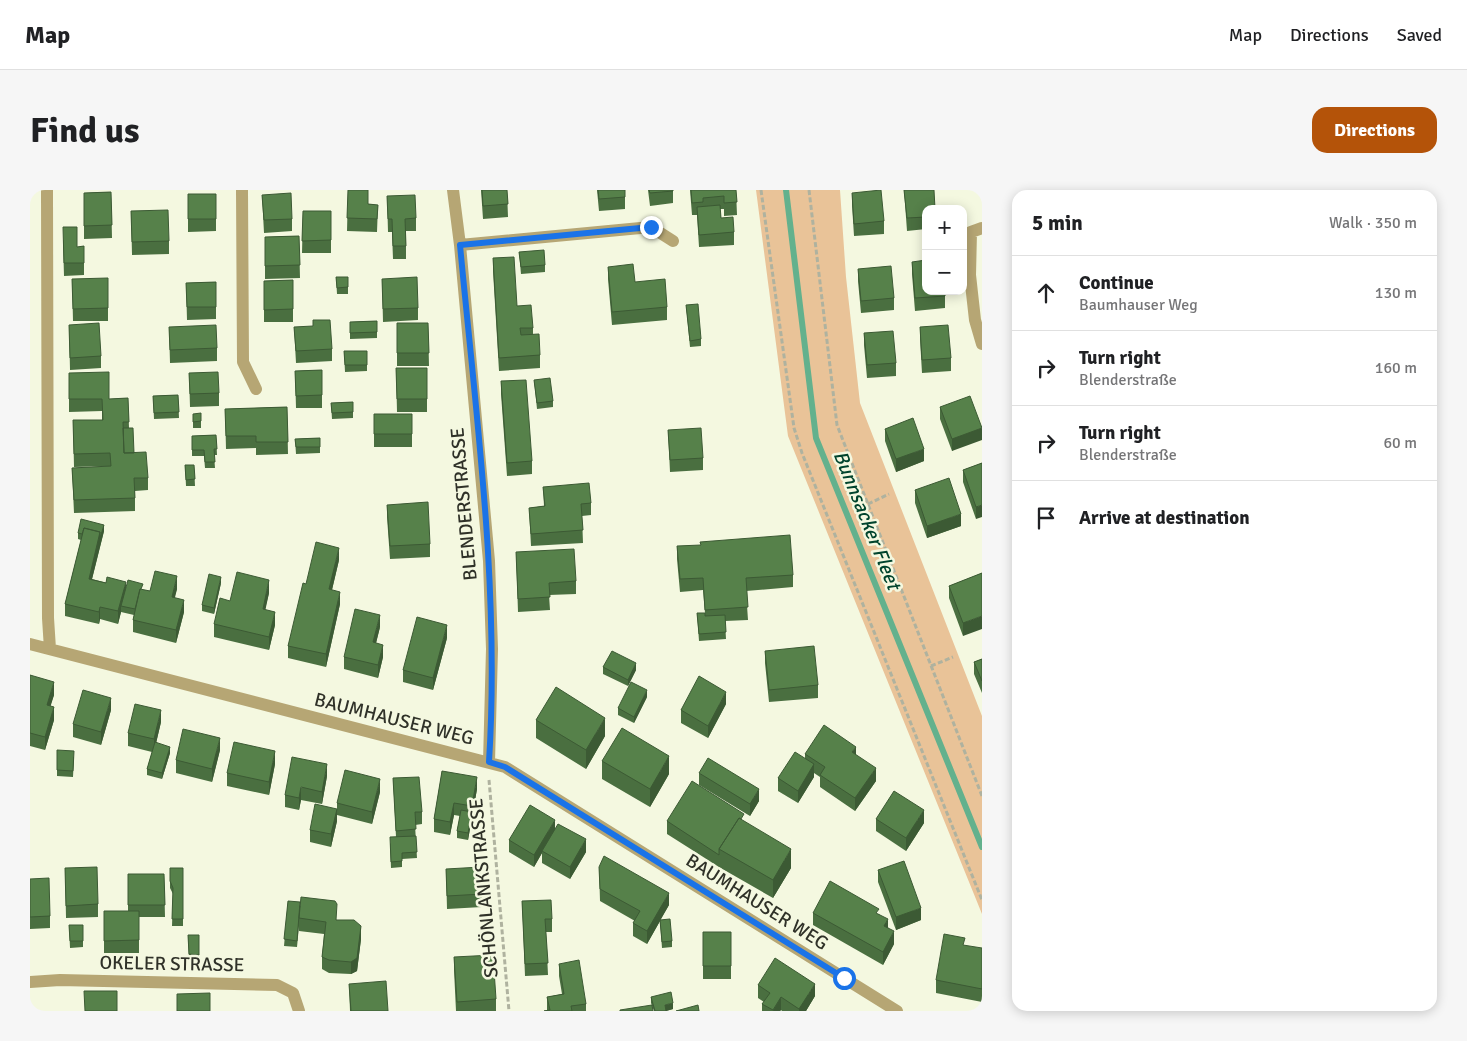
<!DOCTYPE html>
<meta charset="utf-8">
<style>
body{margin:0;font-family:Signika,sans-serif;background:#f6f6f6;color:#202124}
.controls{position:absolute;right:15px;top:15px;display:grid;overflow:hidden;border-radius:10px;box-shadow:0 2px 12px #0003}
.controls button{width:45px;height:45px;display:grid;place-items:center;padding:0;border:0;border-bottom:1px solid #e0e0e0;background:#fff;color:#202124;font:25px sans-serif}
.stop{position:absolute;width:15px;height:15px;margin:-11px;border:4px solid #1a73e8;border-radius:50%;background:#fff}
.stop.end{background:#1a73e8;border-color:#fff;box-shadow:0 1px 5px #0008}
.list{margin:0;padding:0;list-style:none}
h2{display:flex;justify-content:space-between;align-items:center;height:65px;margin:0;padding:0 20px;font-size:21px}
h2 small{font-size:16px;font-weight:400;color:#757577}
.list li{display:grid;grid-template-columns:32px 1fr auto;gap:15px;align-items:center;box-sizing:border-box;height:75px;padding:0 20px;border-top:1px solid #e0e0e0}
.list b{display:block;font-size:19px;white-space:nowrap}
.list p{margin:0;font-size:16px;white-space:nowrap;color:#757577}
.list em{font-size:16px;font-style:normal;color:#757577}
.icon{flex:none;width:28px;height:28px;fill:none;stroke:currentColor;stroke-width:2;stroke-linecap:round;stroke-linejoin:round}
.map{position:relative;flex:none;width:952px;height:821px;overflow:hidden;border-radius:15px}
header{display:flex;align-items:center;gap:30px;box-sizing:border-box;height:70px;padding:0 25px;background:#fff;border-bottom:1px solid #e0e0e0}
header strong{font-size:24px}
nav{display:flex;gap:28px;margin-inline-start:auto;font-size:18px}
.intro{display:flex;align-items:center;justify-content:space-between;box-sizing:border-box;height:120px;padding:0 30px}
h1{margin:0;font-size:35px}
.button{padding:12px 22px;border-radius:15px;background:#b45309;color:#fff;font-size:18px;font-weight:700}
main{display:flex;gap:30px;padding:0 30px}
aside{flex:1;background:#fff;border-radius:15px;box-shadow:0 2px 12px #0003}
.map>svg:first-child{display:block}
</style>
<header>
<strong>Map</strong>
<nav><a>Map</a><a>Directions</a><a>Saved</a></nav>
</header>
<div class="intro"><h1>Find us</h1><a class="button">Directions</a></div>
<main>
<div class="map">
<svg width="952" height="821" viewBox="0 0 952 821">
<rect width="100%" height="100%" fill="#f4f8e0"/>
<path fill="#e9c398" d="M726,0H810L816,87L830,213L952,526V724L758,246Z"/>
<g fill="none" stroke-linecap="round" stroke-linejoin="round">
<path stroke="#63b18d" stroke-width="6" d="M756,0L786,248L952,657"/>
<path stroke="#afb29f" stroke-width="3" stroke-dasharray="5 2.5" stroke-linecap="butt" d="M731,0L764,238L772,263L952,710
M779,0L807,235L952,606
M838,314L859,304
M901,476L923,467
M459,590L479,821"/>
<path stroke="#b6a674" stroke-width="12" d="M17,0L18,428L20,459
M212,0L213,172L226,199
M423,0L430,55L459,371L462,459L459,572
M952,38L941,42L940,85L945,130L952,154
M430,55L621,37L643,51
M0,454L475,577L867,821
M0,792L30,790L247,795L263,803L269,821"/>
</g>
<path fill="#4a6f40" d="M318,0L338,14L348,15L347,42L317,41Z
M451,0H477L478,27L453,29Z
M567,0H595V19L569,21Z
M618,0H643V13L620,16Z
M660,0H706L707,25L694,26V19H690L691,28L704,42V55L669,57L667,25H662Z
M874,0H904L896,19V39L877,41Z
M81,2L82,48L54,49V3Z
M822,3L854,31V44L824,46L822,15Z
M158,4H186V41L158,42Z
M232,5L262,29V41L234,43Z
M357,6L386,28V41H376V69H363L362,42H358Z
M101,21L139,51V64L102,65Z
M273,21H301V63H272Z
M269,46L270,88L235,89V47Z
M33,50L47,57L54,56V85L34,86Z
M489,62L515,75V82L491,84Z
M463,68L487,116L503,138V144L510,165V178L469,181L463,81Z
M882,72L915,106V118L885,121L882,84Z
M578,77L605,92L637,117V130L582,135L578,89Z
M828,79L864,108V120L831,123L828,91Z
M306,87H318V104H307Z
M42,89L78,118V131H43Z
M352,89L388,118V130L353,132Z
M263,90V132H234V91Z
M186,92V129L157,130L156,93Z
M656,115L671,149V156L660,157Z
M347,131V148L320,149V132Z
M367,133H398L399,176H367Z
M39,135L71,166V178L40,180Z
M139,137L187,158V171L140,173Z
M264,137L302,159V171L266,173Z
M890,137L921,168V181L892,183L890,149Z
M834,143L866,173V186L837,188L834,155Z
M314,161H337V181L315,182Z
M366,178H397V222H367Z
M292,180V218H266L265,181Z
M39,183L79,209L98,208L99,238L104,263L118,288V300L105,301V321L44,323L42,278L80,276L44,277L43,230H72V221L39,222Z
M159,183L189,203V216L160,217Z
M504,190L523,211V217L507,219Z
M471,191L502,271V284L477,286L471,204Z
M148,205L149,228L124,229L123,206Z
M323,212V228L302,229L301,213Z
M257,217L258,264L226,265V258L196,259L195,219Z
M910,217L952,237L922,261L910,229Z
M163,224L171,231V238H163Z
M344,224H382V257H344Z
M855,239L894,271L866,282L855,251Z
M638,240L673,268V280L640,282Z
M186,245L187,265H184L185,278H175L174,266H162V246Z
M290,248V263L266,264L265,249Z
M952,273L946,329L933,292V280Z
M155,275H164L165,296H156Z
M513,297L561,313V325L552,326L553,353L501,356L499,318L514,316Z
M885,300L931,336L897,348L885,313Z
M357,315L400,354V367L360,369L357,327Z
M74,341L62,389L96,398L120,401L147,399L144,408L154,422L146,453L103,442V430L104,425L91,422L88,434L70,429L69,434L35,426V414L51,350L48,349V343Z
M647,356L763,385V397L716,401L718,430L695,431L696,449L669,451L667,423H675L673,400L650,402L647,369Z
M486,362L546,391V404L519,405L520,420L488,422Z
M309,370L302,400L310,414L296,477L258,468V456L276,394Z
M952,383L933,446L919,408V396Z
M191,393L184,424L172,421V415Z
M239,403L235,419L245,435L239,460L184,447V434L200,411Z
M350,437L346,453L353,467L348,488L314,479V467Z
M417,448L403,500L373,492V480Z
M735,461L788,495V508L739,512L735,473Z
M952,469V503L944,484V472Z
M573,477L606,480L598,496L573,484Z
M0,485L24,505L20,516L24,530L15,560L0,556Z
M617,507L604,533L588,525V518Z
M696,514L678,548L651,533V520Z
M81,520L71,555L43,547V534Z
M506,530L575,546L556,579L506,548Z
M131,532L126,553L140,563L132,589L117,585V579L122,562L98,556V543Z
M27,560L44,567L43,587L27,586Z
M190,560L182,592L146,583V570Z
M775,564L826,565L846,591L825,621L790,597V587L784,583V587L768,613L748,601V588L775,569Z
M572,571L639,584L620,617L572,589Z
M245,574L239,605L197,596V583Z
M412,581L447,599L438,650L427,648V641L430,626L424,625L420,645L404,642V629Z
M669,583L729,611L720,626L669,595Z
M297,586L292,614L271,610L269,620L255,617V605Z
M363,588L392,622V634L385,635L387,668L372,669V677L361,678L360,654L366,647Z
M350,602L342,634L307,625V631L301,657L280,652V640L307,619V613Z
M846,629L894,633L876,661L846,641Z
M637,631H714L761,678L743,708L689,677L637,644Z
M525,640L556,662L540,689L512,673V663L504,677L479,662V650Z
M569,677L639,715L630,730L642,751V757L632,758L630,731L617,754L603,746V733L605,731L570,711Z
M35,678L68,714V727L36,728Z
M140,678H153V736H142L143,704L140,698Z
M416,679L452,704V717L417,719Z
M848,680L891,730L866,740L848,692Z
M98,684H134L135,727H109V763H74V721H98Z
M0,689L20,726V738L0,739Z
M258,711L307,730L331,749L327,781L321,784L299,783L292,779V767L294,744L269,741V736L267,757L254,756Z
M492,711L522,729V742H516L518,785L495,786Z
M783,723L849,724L858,737L864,754L853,775L783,735Z
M39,735L53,751V757L40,758Z
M673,742H701V789H673Z
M158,745H169V771H159Z
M952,758V812L906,803V790Z
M424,767L466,809V821H426L424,780Z
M529,774L556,814V821H514L517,820V807L532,804L529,786Z
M319,794L358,821H320Z
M728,795L785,806L776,821H752L751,820L750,821H732V814L734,812L728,808Z
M621,807L643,819L636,821H624L621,813Z"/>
<path fill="#3c5a34" d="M952,238V250L922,261V249Z
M894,259V271L866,282V269Z
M952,315V327L946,329V317Z
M931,324V336L897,348V336Z
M74,335V341L59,401V389L70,342Z
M309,358V370L299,412V399Z
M147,386V399L142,420V407Z
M191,387V393L184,424V418Z
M239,390V403L233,431V419Z
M96,392V404L91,416V422L88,434V421Z
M310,402V414L296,477V464Z
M154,410V422L146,453V440Z
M70,417V429L69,434V422Z
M245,422V435L239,460V447Z
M350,425V437L343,465V452Z
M952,426V439L933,446V433Z
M417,435V448L403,500V488Z
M353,455V467L348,488V475Z
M606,473V480L598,496V490Z
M24,492V505L17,528V515Z
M617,500V507L604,533V527Z
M696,502V514L678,548V536Z
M81,508V520L71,555V542Z
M24,517V530L15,560V547Z
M131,520V532L124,562V549Z
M575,528V546L556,579V560Z
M190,548V560L182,592V579Z
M140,557V563L132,589V583Z
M826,557V569L822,562Z
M245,561V574L239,605V592Z
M639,566V584L620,617V599Z
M297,574V586L292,614V602Z
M784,574V587L768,613V601Z
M846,578V591L825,621V608Z
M447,587V599L438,650V643L442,622V616Z
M350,589V602L342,634V622Z
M271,597V610L269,620V608Z
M729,599V611L720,626V614Z
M424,613V625L420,645V632Z
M307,619V631L301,657V644Z
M894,620V633L876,661V648Z
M525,630V643L512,661V663L504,677V665Z
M556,649V662L540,689V677Z
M761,659V678L743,708V690Z
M639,703V715L617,754V741Z
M891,718V730L866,740V727Z
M858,729V742L854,736Z
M331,736V749L327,781L321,784V772Z
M864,741V754L853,775V762Z
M785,794V806L776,821H769V819Z
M751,807V820L750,821H743Z
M643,813V819L636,821L635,815Z"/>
<path fill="#56814a" stroke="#3c5a34" d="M318,0H338V14L348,15L347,29L317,28Z
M452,0H477L478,14L453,16Z
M568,0H595V7L569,9Z
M619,0H643V1L620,3Z
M661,0H706L707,12L694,13V6L673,8V12L662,13Z
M851,0L854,31L824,34L822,3Z
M874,0H904L905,19H896V27L877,28Z
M81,2L82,35L54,36V3Z
M261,3L262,29L234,30L232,5Z
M158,4H186V29H158Z
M385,5L386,28L375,29L376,56H363L362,29H358L357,6Z
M690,15L691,28L703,27L704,42L669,45L667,17Z
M138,20L139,51L102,52L101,21Z
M273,21H301V50L272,51Z
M33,37H47V57L54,56V73H34Z
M269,46L270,75L235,76V47Z
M514,60L515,75L491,77L489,62Z
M484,67L487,116L501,115L503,138H490L491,145L509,144L510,165L469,168L463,68Z
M896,70V101H915V106L885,108L882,72Z
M603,74L605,92L635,89L637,117L582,122L578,77Z
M861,76L864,108L831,111L828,79Z
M306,87H318V97L307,98Z
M387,87L388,118L353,119L352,89Z
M78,88V118L43,119L42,89Z
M263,90V119L234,120V91Z
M186,92V117H157L156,93Z
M668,114L671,149L660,151L656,115Z
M283,130H300L302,159L266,161L264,137L283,136Z
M347,131V142L320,143V132Z
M69,133L71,166L40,168L39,135Z
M367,133H398L399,163H367Z
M186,135L187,158L140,160L139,137Z
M918,135L921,168L892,170L890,137Z
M863,141L866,173L837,175L834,143Z
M314,161H337V175H315Z
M366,178H397V209H367Z
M292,180V205L266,206L265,181Z
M79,182V209L98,208L99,232H93L94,263L116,262L118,288H104L105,308L44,310L42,278L81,276L80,263L44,264L43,230H73L72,209H39V183Z
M188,182L189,203L160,204L159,183Z
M520,188L523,211L507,213L504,190Z
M496,190L502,271L477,273L471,191Z
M148,205L149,222L124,223L123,206Z
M940,206L952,238L922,249L910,217Z
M323,212V222L302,223L301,213Z
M257,217L258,252H226V246H196L195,219Z
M171,223V231L163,232V224Z
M344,224H382V244H344Z
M883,228L894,259L866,269L855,239Z
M93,238H103L104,263H94Z
M671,238L673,268L640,270L638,240Z
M186,245L187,259H184L185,272H175L174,260H162V246Z
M290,248V257H266L265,249Z
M952,273V315L946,317L933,280Z
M155,275H164L165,289L156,290Z
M919,288L931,324L897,336L885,300Z
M559,293L561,313L551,314L553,340L501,344L499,318L515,316L513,297Z
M398,312L400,354L360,356L357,315Z
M51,329L74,335L70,348V342L54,338L52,344L48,343Z
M54,338L70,342L59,389L76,393L77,387L96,392L88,421L70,417L69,422L35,414Z
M760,345L763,385L716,388L718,417L675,420L673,388L650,389L647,356L671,355L670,352Z
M286,352L309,358L299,399L310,402L296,464L258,456L273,393L276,394Z
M544,359L546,391L519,393L520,407L488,409L486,362Z
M125,381L147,386L142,407L154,410L146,440L103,430L110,399L120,401Z
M207,382L239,390L233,419L245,422L239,447L184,434L190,408L200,411Z
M952,383V426L933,433L919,396Z
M179,384L191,387L184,418L172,415Z
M98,390L113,394L111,399H110L105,419L91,416Z
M325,419L350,425L343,452L353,455L348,475L314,467Z
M667,423H675V426L695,425L696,442L669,444Z
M387,427L417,435L403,488L373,480Z
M784,456L788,495L739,500L735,461Z
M582,461L606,473L598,490L573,477Z
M952,469V491L944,472Z
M0,485L24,492L17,515L24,517L15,547L0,543Z
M669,486L696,502L678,536L651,520Z
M601,492L617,500L604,527L588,518Z
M526,497L575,528L556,560L506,530Z
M53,500L81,508L71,542L43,534Z
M105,514L131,520L124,549L98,543Z
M794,535L826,557L822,562L846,578L825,608L790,585L795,577L775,564Z
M592,538L639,566L620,599L572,571Z
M153,539L190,548L182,579L146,570Z
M125,552L140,557L132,583L117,579Z
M204,552L245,561L239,592L197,583Z
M27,560L44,561L43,581L27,580Z
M765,562L784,574L768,601L748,588Z
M262,567L297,574L292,602L271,597L269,608L255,605Z
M678,568L729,599L720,614L669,583Z
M315,580L350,589L342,622L307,613Z
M412,581L447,587L442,616L424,613L420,632L404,629Z
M389,587L392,622H385L386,639L366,641L363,588Z
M662,591L714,624L711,629L709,628L689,659V665L637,631Z
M864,601L894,620L876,648L846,629Z
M285,614L307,619L301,644L280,640Z
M500,615L525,630L504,665L479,650Z
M431,620L442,622L438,643L427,641Z
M709,628L761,659L743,690L689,659Z
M528,634L556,649L540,677L512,661Z
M386,646L387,662L372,663V671L361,672L360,647Z
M574,666L639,703L617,741L603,733L610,721L570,699L569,677Z
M874,671L891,718L866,727L848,680Z
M67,677L68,714L36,716L35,678Z
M451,677L452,704L417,706L416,679Z
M140,678H153V729H142L143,698L140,691Z
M98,684H134L135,715H98Z
M19,688L20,726L0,727V689Z
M800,691L849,719L846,723L858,729L854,736L864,741L853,762L783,723Z
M271,707L305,711L307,714L306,730H324L331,736L327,768L321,772L299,770L292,767L296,732L269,728Z
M521,710L522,729H515L518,773L495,774L492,711Z
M258,711L270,712L267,751L254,749Z
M74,721H109V750L74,751Z
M640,729L642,751L632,752L630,730Z
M39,735H53V751H40Z
M673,742H701V776H673Z
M914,744L935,748L933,755L952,758V799L906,790Z
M158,745H169V765L159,764Z
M463,765L466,809L427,812L424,767Z
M745,768L785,794L769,819L751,807L743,820L732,814L740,803L728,795Z
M549,770L556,814L541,816L542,821H514L520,820L517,807L534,804L529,774Z
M356,791L358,821H321L319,794Z
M54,801H87V821H55Z
M641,802L643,813L635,815L636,821H625L621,807Z
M180,803V821H147V804Z
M622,815L623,821H590V820Z
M668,815L669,821H646Z"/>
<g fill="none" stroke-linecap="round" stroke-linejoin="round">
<path stroke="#1a73e8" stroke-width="6" d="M621,37L430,55C446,226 470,399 459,572L475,577L814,788"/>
</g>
<g text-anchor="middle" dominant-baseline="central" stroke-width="5" stroke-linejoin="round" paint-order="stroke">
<g font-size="19" fill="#2f3128" stroke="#f4f8e0">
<text transform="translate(434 314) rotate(-95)">BLENDERSTRASSE</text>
<text transform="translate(364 529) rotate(14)">BAUMHAUSER WEG</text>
<text transform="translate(454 698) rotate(-95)">SCHÖNLANKSTRASSE</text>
<text transform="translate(727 712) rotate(32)">BAUMHAUSER WEG</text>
<text transform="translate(142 774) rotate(1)">OKELER STRASSE</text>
</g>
<g font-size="20" font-style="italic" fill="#00442d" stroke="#f4f8e0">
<text transform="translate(837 330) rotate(68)">Bunnsacker Fleet</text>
</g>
</g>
</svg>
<div class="controls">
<button>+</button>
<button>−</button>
</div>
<div class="stop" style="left:814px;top:788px"></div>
<div class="stop end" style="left:621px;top:37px"></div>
</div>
<aside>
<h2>5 min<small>Walk · 350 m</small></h2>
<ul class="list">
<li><svg class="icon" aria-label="ahead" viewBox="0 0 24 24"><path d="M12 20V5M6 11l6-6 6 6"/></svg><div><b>Continue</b><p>Baumhauser Weg</p></div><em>130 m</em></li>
<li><svg class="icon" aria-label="right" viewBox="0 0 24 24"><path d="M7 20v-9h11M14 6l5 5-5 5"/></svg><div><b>Turn right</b><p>Blenderstraße</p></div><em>160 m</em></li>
<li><svg class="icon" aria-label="right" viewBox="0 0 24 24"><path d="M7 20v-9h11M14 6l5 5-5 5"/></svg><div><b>Turn right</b><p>Blenderstraße</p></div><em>60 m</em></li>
<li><svg class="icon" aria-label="arrive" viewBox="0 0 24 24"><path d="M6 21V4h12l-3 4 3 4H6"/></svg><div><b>Arrive at destination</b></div></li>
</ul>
</aside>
</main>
